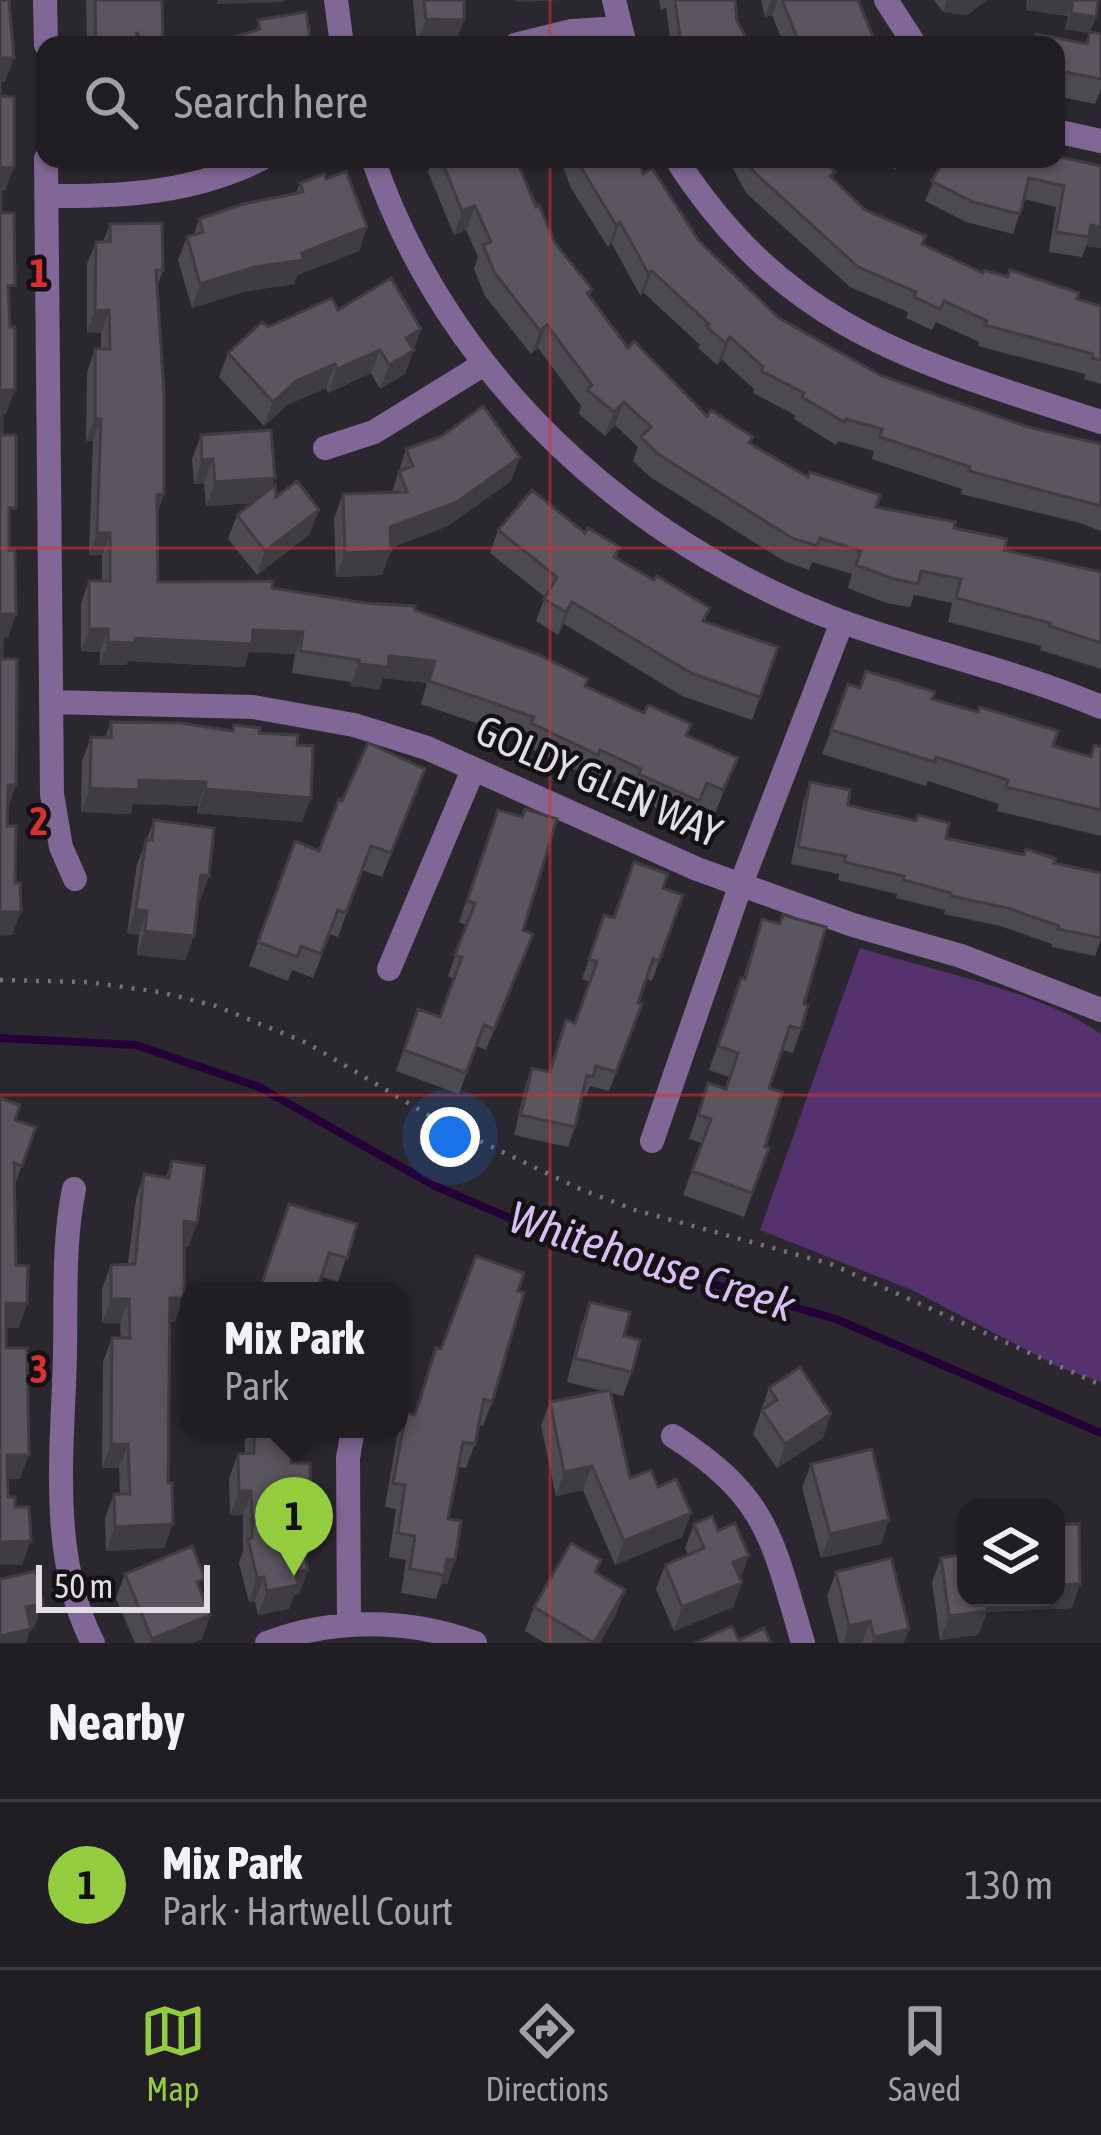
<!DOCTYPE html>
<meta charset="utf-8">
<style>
body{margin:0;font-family:"Asap Condensed",sans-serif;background:#2d2a30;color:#f1f3f6}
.controls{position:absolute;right:36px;bottom:36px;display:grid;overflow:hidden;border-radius:24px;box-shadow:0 3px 9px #0004}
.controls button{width:108px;height:108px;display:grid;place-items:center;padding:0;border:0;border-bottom:3px solid #3d3b41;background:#201d23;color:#f1f3f6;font:60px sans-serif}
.scale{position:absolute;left:36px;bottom:30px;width:174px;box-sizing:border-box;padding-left:12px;border:6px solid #e2dfe4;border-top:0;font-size:33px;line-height:42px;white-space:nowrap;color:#e2dfe4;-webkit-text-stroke:9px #131114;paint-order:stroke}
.you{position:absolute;left:450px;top:1137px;width:42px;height:42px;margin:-30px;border:9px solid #fff;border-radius:50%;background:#1a73e8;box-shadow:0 0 0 18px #1a73e833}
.badge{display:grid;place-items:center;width:78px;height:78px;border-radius:50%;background:#93cd3e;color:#111;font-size:39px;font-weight:700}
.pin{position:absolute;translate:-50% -99px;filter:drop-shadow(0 3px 6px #0008)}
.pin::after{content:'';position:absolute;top:63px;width:42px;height:36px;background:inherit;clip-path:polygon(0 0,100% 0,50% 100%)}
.popup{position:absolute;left:180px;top:1282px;width:228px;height:156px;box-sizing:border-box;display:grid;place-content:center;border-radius:24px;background:#201d23;filter:drop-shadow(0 3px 9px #0005);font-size:39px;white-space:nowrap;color:#a2a2a6}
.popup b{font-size:45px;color:#f1f3f6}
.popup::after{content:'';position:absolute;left:50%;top:100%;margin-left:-24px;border:24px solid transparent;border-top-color:#201d23}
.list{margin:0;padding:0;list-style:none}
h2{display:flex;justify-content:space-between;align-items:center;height:156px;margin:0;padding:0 48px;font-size:51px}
h2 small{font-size:39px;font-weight:400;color:#a2a2a6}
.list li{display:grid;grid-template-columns:78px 1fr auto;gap:36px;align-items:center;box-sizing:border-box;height:168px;padding:0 48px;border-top:3px solid #3d3b41}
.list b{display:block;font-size:45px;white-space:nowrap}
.list p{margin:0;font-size:39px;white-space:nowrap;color:#a2a2a6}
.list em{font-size:39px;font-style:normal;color:#a2a2a6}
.icon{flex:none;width:66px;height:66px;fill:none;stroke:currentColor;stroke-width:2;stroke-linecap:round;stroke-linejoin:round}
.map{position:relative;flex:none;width:1101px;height:1643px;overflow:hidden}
.search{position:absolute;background:#201d23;box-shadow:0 3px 9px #0004;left:36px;right:36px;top:36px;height:132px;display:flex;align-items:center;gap:30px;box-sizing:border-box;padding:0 42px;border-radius:24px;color:#a2a2a6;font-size:45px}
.sheet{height:324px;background:#201d23}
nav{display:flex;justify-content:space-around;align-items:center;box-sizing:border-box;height:168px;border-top:3px solid #3d3b41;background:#201d23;font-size:33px;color:#a2a2a6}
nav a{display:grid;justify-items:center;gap:6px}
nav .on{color:#93cd3e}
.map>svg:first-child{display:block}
</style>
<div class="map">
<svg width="1101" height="1643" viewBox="0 0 1101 1643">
<rect width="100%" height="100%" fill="#2b272f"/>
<path fill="#55316e" d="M860,948C930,970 1043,992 1101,1034V1382L1061,1368L912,1290L760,1230Z"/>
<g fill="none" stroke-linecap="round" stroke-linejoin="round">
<path stroke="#240039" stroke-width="8" d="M0,1038L136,1045L259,1087L435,1186L563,1241L836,1319L1101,1433"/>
<path stroke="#747077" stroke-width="4.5" stroke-dasharray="3 9" stroke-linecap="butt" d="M0,980L87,982L160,992L216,1006L307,1043L440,1122L580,1189L635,1210L831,1264L1101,1385"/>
<path stroke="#816795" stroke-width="24" d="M45,0L46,45
M614,0L625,45
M886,0L915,45
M515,45L572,31L620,28
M1056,131L1101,141
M46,159L52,794L61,847L75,879
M676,159C788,332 918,362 1101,422
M47,196C122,197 193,193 261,159
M325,448L374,432L484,364
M51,702L253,707L354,725L427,748L697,869L853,925L961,956L1101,1010
M389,969L473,770
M652,1141L741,884L842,622
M74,1189C63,1243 66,1299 65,1354C63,1449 48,1555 93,1643
M673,1436C769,1498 772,1539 803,1643
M349,1624L348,1458L353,1429
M267,1643C333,1618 408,1618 475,1643"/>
<path stroke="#816795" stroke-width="24" d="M336,0L342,45
M373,159C446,374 628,542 840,621C926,652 1016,671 1101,707"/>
</g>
<path fill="#4d4951" d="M86,0H162L163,45H87Z
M413,0H464L455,44L417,43Z
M659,0H735L737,21L750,45H671L666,8L661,10Z
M761,0H858L872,34L879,45H784L772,15L765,17Z
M934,0H987L967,15L943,12Z
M1027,0H1098L1090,32L1101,34V89L1095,104L1056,96V45H1032L1036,34L1086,44L1090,33L1065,29L1068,16L1026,10Z
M432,159H516L555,243L592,289L590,296L628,348L707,416L753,437L750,444L808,477L876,507L954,528L1004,550L1101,572V669L1040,650L1041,646L948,622L952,603L914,595L910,607L886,603L848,588L852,574L812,562L809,570L784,561L650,477L633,461L638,447L615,425L605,436L579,414L581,406L538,348L531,354L485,296L474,269L478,257L466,230L454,235L428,172Z
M560,159H638L643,174L699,241L779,318L882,376L1028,427L1101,444V531L1080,523L961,494L962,489L872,459L874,451L838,441L836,445L794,419L795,415L753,393L754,389L722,360L717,365L698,348L700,345L644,293L640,295L612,244L608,247L571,188Z
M728,159H821L835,172L832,178L865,210L923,244L983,273L1101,306V384L1084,379L1085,374L978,346L979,342L936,322L932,330L906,318L908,312L850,287L746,193Z
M882,159H903L895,170Z
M926,159H1056L1101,170V248L1086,246L1082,257L1049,252L1056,207L1024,199L1013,234L966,222L925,201L939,168Z
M300,183L367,227L359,251L298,275L294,284L247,291L192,308L178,260L187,237L194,235L199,219L296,193Z
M110,224L163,270L157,287L164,494L157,514L158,582L272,588L415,610L586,686L687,735L729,780L715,813L699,805L690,823L631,796L633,791L592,772L590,777L523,745L525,740L421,704L427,683L383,678L379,689L350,686L351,682L292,673L295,654L249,652L244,667L128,661L126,665H100V652L81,651V603L89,581H102V555H89L93,441H86L87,372L95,349H101V333H87V264L96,242H103Z
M338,310L421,329L405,374L380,389L371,373L328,393L326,388L287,405L264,426L219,377L228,353L268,327Z
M201,435L275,478L271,488L276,497L310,534L257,575L228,539L237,515L251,503L206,506L204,483L194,484L192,459Z
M406,449L511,481L448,526L390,548L382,575L336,577L334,518L343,494L392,492Z
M498,530L585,533L620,547L616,558L654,580L710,608L705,621L778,647L752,720L682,696L564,624L558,635L536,621L545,597L490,553Z
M848,684L860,688L932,699L1053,746L1090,756L1094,745L1101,747V836L997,811L999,804L928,781L926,786L822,754Z
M111,722L232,731L234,725L297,745L302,822L197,813L198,806L133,804L130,814L81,812L82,761L91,737H105Z
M425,769L382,877L362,870L338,937L330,934L313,978L292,970L288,981L249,966L295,841L319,851L342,801Z
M810,782L848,805L946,838L1101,873V939L1095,956L1052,947V944L1000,926L944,914L945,910L896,898L897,894L838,880L839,874L791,864L804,800Z
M498,810L523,930L533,934L486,1050L476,1046L459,1094L396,1071L418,1009L440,1017L454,979L448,976L467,925L459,922Z
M154,820L209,876L200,900H198L194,936L185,960L137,955L139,935L127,933L137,864Z
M663,888L683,895L652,981L646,979L638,1003L642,1004L609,1091L590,1086L586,1096L582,1095L575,1127L568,1147L514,1135L525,1087L532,1068L549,1071L566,1020L575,1023L590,982L582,979L604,915L614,918Z
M762,919L804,1004L801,1029L793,1053L782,1050L769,1088L765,1147L769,1148L744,1217L683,1195L702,1143L689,1139L708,1083L725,1088L729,1077L709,1070L741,978H743Z
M0,1098L15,1120L36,1127L14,1187L19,1328L6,1327V1348L20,1479H8V1497L22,1565H0Z
M172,1161L197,1223L188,1247L184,1246L175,1322H169L164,1548L106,1551L105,1518L114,1494H120L119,1468H102L103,1362L112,1338H121L120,1323H102V1288L111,1265L128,1264L136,1198L144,1174L166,1177Z
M357,1224L338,1282L321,1277L259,1291Z
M518,1291L492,1402L483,1426L479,1425L475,1444L466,1468L458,1467L448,1519L455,1560L447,1584H441L436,1599L401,1593L406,1560L389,1557L396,1509L385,1507L397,1437L406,1413L414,1414L436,1348L441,1349Z
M590,1302L624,1336L632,1372L623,1396L611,1393L630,1478L658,1487L691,1513L682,1537L615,1565L583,1490L556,1496L541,1426L550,1402L603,1391L567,1382L581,1326Z
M769,1388L823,1438L777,1468L753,1434Z
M230,1429H290L291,1463L311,1497L304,1516L311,1547L306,1560L308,1570L299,1594L294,1595L289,1609L258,1615L255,1601L249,1602L239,1563L243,1551V1515H230L229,1478L238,1454L245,1453V1438L229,1435Z
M811,1464L881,1544L821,1558L802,1488Z
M694,1524L742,1583L733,1607L674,1631L656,1589L665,1565L688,1555L685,1548Z
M941,1558L1072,1608L987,1612L978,1635L940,1640L932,1582Z
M836,1572L904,1643H839L827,1596Z
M125,1574L201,1592L210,1615L202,1639L192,1643H135L116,1598Z
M625,1590L616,1614L600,1643H545L525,1631L534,1607Z"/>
<path fill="#3f3c42" d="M218,0H284V2L216,4Z
M516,0H562L515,2Z
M771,0H778L772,15L765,17Z
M947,0H987L967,15L943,12Z
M1029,0H1073L1068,16L1026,10Z
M1071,13L1096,17L1090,33L1065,29Z
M426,19L464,20L455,44L417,43Z
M0,58H14L5,82H0Z
M0,167L14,168L5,191H0Z
M475,206L466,230L454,235L462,211Z
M620,222L612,244L608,247L616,225Z
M1091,225L1101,227V248L1086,246Z
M367,227L359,251L298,275L294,284L247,291L192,308L200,284L302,253Z
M652,271L644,293L640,295L648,273Z
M109,310L101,333H87L95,311Z
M547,325L538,348L531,354L540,331Z
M421,329L405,374L380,389L389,365L406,338Z
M730,337L722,360L717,365L725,343Z
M380,350L371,373L328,393L337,369Z
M335,364L326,388L287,405L264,426L273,402L296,381Z
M2,390H15L6,414H0Z
M624,402L615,425L605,436L614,412Z
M95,418L101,419L93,441H86Z
M520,457L511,481L448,526L381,551L390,527Z
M213,459L204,483L194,484L202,460Z
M275,478L266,502L206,506L215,482Z
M164,494L156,517L157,495Z
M319,510L310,534L257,575L265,551Z
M97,533H110L102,555H89Z
M391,551L382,575L336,577L345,553Z
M572,602L564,624L558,635L566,612Z
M3,614H16L8,638L0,637Z
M89,629H108L100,652L81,651Z
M253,630L303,632L295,654L249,652L244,667L128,661L126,665H100L108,642L135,638Z
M389,656L435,661L427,683L383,678L379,689L350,686L359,664Z
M139,780L206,782L198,806L133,804L130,814L81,812L90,788Z
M8,785H16L8,809Z
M205,789L311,798L302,822L197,813Z
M201,875L209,876L200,900L192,899Z
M136,909L147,911L139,935L127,933Z
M0,912H21L12,935L0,936Z
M145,931L194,936L185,960L137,955Z
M184,1221L197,1223L188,1247L175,1245Z
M170,1298H184L175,1322H161Z
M111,1299H129L120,1323H102Z
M6,1303L27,1304L19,1328L0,1327Z
M831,1414L823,1438L777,1468L785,1444Z
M111,1444H128L119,1468H102Z
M7,1455H29L20,1479H0Z
M592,1466L583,1490L556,1496L564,1472Z
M239,1491H251L243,1515H230Z
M300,1497H311L302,1521Z
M691,1513L682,1537L615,1565L624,1541Z
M889,1520L881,1544L821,1558L830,1534Z
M173,1524L164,1548L106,1551L115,1527Z
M31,1541L22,1565H0V1542Z
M311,1547L302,1571L308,1570L299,1594L294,1595L289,1609L258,1615L267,1591L304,1549Z
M749,1556L740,1580L733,1562Z
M447,1559L455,1560L447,1584H441Z
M264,1577L255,1601L249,1602L257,1578Z
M742,1583L733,1607L674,1631L682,1607Z
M1080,1584L1072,1608L987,1612L978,1635L940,1640L949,1616L981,1598H1056V1585Z
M625,1590L616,1614L600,1643H594Z
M43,1604L34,1628L17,1631L26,1607Z
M210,1615L202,1639L192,1643H150L152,1639Z
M870,1621L862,1643H843L849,1626Z
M31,1629L26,1643H0V1636Z
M909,1629L904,1643H872L874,1637Z"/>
<path fill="#5a555e" stroke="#3f3c42" stroke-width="3" d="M0,0H9L14,58H0Z
M95,0H162L163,45H141L137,32V45H96Z
M424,0H464V20L426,19Z
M675,0H735L737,21L750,45H681Z
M782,0H858L872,34L879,45H800Z
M1073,0H1098L1096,17L1071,13Z
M306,12L311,45H209L260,29L258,20Z
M1090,32L1101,34V79L1056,70V45H1034L1036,34L1087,44Z
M0,74V96L14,97V168L0,167Z
M1056,156L1101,166V227L1091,225L1089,237L1056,232L1064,186L1029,178L1020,214L973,202L932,181L944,159H1056Z
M441,159H516L536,207L539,205L555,243L592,289L587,293L628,348L634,341L707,416L711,410L753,437L749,443L808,477L810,472L880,495L876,507L955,522L954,528L1007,539L1004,550L1101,572V643L1049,626L1050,623L956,598L961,579L921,571L918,584L894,579L856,565L861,551L820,538L817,546L792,538L658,454L641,437L651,427L624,402L614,412L587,390L592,385L547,325L540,331L494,272L483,245L491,242L475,206L462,211Z
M576,159H638L643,174L652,168L699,241L779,318L882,376L1028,427L1101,444V506L969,471L970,467L880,437L882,429L846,419L844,422L802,397L804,393L761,371L763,367L730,337L725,343L706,326L709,324L652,271L648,273L620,222L616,225Z
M747,159H821L835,172L830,176L865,210L926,236L922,244L983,273L984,270L1008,277L1010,270L1079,293L1077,299L1101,306V360L1092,358L1093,354L985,325L987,321L944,301L940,309L914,297L916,292L858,267L754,172Z
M346,171L367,227L302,253L303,260L255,267L200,284L187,237L203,232L199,219L243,204L303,192L300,183L324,174L326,179Z
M0,176L1,213H14L15,285L8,286L10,327H15V390H2V435H16V508H9V550H15L16,614H3L2,659H17L16,785H8L7,826H16L15,883H20L21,912H0Z
M162,223L163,270H156L164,392V494L157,495L158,582L273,581L272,588L365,603L415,606V610L537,654L588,679L585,686L644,713L648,705L691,724L686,735L738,758L723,790L707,783L699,801L639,774L641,769L600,750L598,755L531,723L534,717L429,681L435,661L389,656L388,667L359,664V660L300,651L303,632L253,630L252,644L135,638V643L108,642V629H89V581H110V533H97L101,419L95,418V349H110L109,310L95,311L96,242H110V224Z
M391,278L421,329L406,338L414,350L389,365L380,350L337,369L335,364L296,381L273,402L228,353L262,322L268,327L332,298L338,310Z
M483,406L520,457L457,502L390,527L391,551L345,553L343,494L407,492L399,471L413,466L406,449L442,436Z
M271,430L275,478L215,482L213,459L202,460L201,435Z
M297,481L319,510L265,551L237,515L275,485L276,497Z
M532,490L585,533L588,528L620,547L614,557L654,580L657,576L710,608L703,621L778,647L760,697L691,673L572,602L566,612L544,599L557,577L498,530Z
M866,671L935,692L932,699L978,712L980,707L1058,731L1053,746L1091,757L1094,745L1101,747V810L1006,787L1008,780L936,757L935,762L831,730L848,684L860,688Z
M111,722L181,723L233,731L234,725L260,728L259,733L298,735L297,745L313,746L311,798L205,789L206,782L139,780V790L90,788L91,737L111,738Z
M368,743L425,769L391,853L371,846L346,913L338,910L321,954L301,946L297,957L258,942L295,841L319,851L339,799L342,801Z
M810,782L850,790L848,805L916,821L918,815L949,823L946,838L1024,855L1026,849L1056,859L1054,863L1101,873V938L1058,929L1059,926L1007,908L951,896V893L903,880L904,876L844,862L846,856L798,847Z
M525,809L557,819L523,930L533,934L494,1029L484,1025L466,1073L404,1050L418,1009L440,1017L462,957L455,955L475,903L467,901L498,810L522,817Z
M154,820L214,828L209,876L201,875L194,936L145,931L147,911L136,909L146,840H152Z
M634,862L668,874L663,888L683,895L659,961L653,959L638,1003L642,1004L616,1072L596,1066L593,1077L587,1075L575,1127L521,1115L532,1068L550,1072L566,1020L575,1023L597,962L589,959L604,915L614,918Z
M783,915L826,927L804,1004L808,1005L801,1029L790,1026L769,1088L782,1092L765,1147L769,1148L752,1193L692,1171L711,1119L698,1115L708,1083L726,1089L738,1053L718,1046L741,978L745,979L762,919L780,924Z
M0,1098L20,1105L15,1120L36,1127L22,1166L14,1163L16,1265L28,1266L27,1304L6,1303V1348H27L29,1455H7L8,1497H15V1507H29L31,1541L0,1542Z
M172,1161L205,1166L197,1223L184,1221V1298H170L168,1483H172L173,1524L115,1527L114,1494H130L128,1444H111L112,1338H130L129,1299H111V1265L135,1264L144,1174L169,1178Z
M289,1204L357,1224L347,1258L329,1253L317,1291H259Z
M476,1256L524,1273L518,1291L524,1293L492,1402L484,1399L475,1444L463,1442L448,1519L461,1521L455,1560L447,1559L444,1575L410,1569L415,1536L398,1533L405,1485L393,1483L406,1413L415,1415L436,1348L441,1349Z
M590,1302L630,1312L624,1336L640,1340L632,1372L575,1358Z
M800,1367L831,1414L785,1444L762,1410L777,1400L769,1388Z
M610,1390L630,1478L651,1470L658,1487L676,1479L691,1513L624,1541L592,1466L564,1472L550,1402Z
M254,1429H290L291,1463H310L311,1497H300L311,1547L304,1549L308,1570L295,1572L298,1585L267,1591L264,1577L257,1578L248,1539L252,1538V1523L256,1521H252L251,1491H239L238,1454L254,1453Z
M872,1449L889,1520L830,1534L811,1464Z
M712,1516L718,1531L735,1523L749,1556L733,1562L742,1583L682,1607L665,1565L704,1548L694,1524Z
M1056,1524H1079L1080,1584L1056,1585Z
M571,1543L601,1560L595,1572L625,1590L594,1643L534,1607Z
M192,1546L205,1579L197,1582L210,1615L152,1639L125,1574Z
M966,1554V1598H986L987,1611L949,1616L941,1558Z
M891,1558L909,1629L874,1637L870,1621L849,1626L836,1572Z
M36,1571L43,1604L26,1607L31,1629L0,1636V1579Z
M732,1626L739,1640L764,1628L771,1643H695Z"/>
<path fill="none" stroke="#d73131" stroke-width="3" stroke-opacity="0.55" d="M550,0V45M550,159V1643M0,548H1101M0,1095H1101"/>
<g text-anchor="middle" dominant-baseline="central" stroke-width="9" stroke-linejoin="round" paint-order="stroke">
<g font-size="42" fill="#e2dfe4" stroke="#131114">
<text transform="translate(599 781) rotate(24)">GOLDY GLEN WAY</text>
</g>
<g font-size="45" font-style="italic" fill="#dbbdf5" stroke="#131114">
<text transform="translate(652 1261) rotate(18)">Whitehouse Creek</text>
</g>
</g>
<g font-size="39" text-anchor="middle" font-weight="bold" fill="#d73131" stroke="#131114" stroke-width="9" stroke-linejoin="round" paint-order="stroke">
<text x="39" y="287">1</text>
<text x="39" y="835">2</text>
<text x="39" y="1383">3</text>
</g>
</svg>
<div class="controls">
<button><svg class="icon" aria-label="layers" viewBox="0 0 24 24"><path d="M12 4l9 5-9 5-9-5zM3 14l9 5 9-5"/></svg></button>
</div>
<div class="scale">50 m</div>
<div class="you"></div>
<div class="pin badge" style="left:294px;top:1576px">1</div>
<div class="popup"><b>Mix Park</b>Park</div>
<div class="search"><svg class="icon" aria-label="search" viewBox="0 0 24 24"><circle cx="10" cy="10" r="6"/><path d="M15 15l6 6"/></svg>Search here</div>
</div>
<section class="sheet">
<h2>Nearby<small></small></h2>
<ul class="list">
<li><span class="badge">1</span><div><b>Mix Park</b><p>Park · Hartwell Court</p></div><em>130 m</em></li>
</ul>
</section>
<nav>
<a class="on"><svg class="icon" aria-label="map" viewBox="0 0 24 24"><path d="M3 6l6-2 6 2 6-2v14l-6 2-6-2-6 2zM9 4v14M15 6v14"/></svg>Map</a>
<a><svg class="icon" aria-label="directions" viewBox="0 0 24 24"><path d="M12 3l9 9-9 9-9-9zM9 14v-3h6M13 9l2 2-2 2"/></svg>Directions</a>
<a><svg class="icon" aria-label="saved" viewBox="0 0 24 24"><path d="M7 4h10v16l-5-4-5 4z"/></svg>Saved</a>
</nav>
